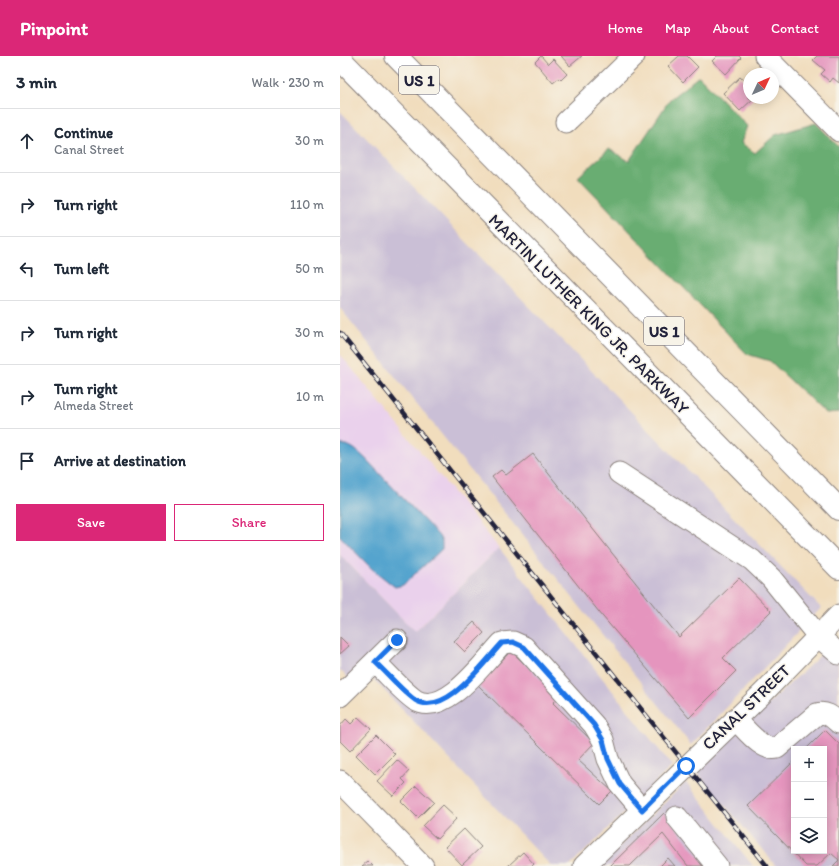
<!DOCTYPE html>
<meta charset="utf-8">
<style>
body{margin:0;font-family:Itim,sans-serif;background:#f6f6f7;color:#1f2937}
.controls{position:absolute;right:12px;bottom:12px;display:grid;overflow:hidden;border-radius:0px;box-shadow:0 2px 10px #0003}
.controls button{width:36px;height:36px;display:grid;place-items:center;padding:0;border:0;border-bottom:1px solid #e0e1e3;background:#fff;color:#1f2937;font:20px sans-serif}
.compass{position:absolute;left:403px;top:12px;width:36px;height:36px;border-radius:50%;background:#fff;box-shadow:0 2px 10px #0003;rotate:46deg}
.stop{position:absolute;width:12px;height:12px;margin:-9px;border:3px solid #1a73e8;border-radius:50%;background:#fff}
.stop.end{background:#1a73e8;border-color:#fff;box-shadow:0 1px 4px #0008}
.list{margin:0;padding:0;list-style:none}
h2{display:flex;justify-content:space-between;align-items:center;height:52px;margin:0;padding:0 16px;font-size:17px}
h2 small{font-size:13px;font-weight:400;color:#747a83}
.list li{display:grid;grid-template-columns:26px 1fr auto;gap:12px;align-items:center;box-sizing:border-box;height:64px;padding:0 16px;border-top:1px solid #e0e1e3}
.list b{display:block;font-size:15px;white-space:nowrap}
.list p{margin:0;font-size:13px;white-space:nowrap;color:#747a83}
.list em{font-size:13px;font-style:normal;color:#747a83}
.actions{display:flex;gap:8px;padding:12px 16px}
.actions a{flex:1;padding:9px 0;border:1px solid #db2777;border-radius:0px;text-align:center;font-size:14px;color:#db2777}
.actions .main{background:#db2777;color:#fff}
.icon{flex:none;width:22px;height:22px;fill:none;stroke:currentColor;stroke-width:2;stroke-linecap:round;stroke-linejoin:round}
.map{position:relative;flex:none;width:499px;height:810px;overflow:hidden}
header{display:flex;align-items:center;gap:24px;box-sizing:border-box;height:56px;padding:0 20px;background:#db2777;color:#fff}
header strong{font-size:19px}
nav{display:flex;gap:22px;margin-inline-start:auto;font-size:14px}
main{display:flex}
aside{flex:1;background:#fff}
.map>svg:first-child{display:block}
</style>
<header>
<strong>Pinpoint</strong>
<nav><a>Home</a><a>Map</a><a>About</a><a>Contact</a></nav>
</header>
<main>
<aside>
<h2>3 min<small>Walk · 230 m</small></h2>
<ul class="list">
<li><svg class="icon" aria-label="ahead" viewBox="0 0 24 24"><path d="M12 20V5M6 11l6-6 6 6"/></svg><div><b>Continue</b><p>Canal Street</p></div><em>30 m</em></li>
<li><svg class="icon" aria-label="right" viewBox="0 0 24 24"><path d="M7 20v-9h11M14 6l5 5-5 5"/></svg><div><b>Turn right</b></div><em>110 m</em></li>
<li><svg class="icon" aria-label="left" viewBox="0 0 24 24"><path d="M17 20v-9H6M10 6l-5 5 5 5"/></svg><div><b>Turn left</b></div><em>50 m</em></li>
<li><svg class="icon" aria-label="right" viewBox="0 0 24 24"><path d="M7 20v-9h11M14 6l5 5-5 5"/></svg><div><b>Turn right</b></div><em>30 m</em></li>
<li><svg class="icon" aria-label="right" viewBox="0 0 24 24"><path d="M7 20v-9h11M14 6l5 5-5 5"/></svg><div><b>Turn right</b><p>Almeda Street</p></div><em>10 m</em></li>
<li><svg class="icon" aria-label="arrive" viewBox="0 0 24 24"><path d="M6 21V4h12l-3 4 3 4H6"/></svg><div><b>Arrive at destination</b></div></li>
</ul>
<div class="actions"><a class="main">Save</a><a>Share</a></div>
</aside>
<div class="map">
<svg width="499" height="810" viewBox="0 0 499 810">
<rect width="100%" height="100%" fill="#f7f3e8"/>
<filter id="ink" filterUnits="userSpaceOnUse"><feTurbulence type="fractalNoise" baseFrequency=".025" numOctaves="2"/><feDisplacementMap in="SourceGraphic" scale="8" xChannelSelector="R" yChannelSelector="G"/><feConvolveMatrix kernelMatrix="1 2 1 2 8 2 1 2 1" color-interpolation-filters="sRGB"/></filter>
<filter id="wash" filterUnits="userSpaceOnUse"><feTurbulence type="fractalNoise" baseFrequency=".012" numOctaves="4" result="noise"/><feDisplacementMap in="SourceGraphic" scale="16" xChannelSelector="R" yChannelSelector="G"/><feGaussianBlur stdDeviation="0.9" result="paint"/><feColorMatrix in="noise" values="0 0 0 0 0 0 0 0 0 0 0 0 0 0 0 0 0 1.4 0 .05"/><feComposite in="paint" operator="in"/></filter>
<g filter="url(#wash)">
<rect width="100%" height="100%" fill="#f1ddbd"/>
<path fill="#ead1ec" d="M0,298L159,492L75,576L0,499Z"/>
<path fill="#cabfd6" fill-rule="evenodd" d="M0,55L481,552L351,689L0,252Z
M159,492L332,710L230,810H211L21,610L8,622L0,614V499L75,576Z
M498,583L499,810H436L356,715ZM454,693H484V795H454Z
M346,726L413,810H259Z"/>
<path fill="#69ad72" stroke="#466856" d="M359,20L407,70L401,87L415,97L435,79L476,67L499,91V357L486,358L430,305L407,298L238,121L269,93L289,105L330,43Z"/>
<path fill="#54a4ce" stroke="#3b6384" d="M0,389C10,387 18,396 25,402L99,480L102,486V493L63,529L55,531L31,512L0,480Z"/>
<g id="blocks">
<path fill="#e595be" d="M201,0L208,8L213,3L227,18L221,24L219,22L213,27L195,6Z
M221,0H242L230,10Z
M339,0H347L358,11L343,26L328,10Z
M377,0H399L401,2L386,18L372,5Z
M477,0H499V27L493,22L490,26L481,18L485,14L473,4Z
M400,21L409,29V42H414L400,55L383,37Z
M193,398L339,581L399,522L431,555L383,602L396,615L349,662L263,561L152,421L161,414L166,419Z
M134,566L144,577L125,596L114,585Z
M0,581L9,590L0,598Z
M171,595L219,641L213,647L254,687L238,704L272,735L259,748L138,629Z
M18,661L31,673L10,695L0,685V670L6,663L11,668Z
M485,674L499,688V810H493L499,804L491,797L477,810H466L408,750L454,705V795H484V693H466Z
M36,679L55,698L35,718L16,699Z
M57,704L69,715L62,723L66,727L53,740L37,725Z
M76,730L94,746L78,762L61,745Z
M103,749L117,762L97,783L83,770Z
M324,757L367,810H348L323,778L290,810H270Z
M124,773L141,791L122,809L105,791Z
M183,796L194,808L192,810H168Z
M328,802L335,810H320Z
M28,805L33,810H22Z"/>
</g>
</g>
<g filter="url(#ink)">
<use href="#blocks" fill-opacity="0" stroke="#8a807c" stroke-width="1"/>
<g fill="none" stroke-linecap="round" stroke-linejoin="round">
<defs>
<path id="minor" d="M425,0L499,75
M226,66L294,0
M279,417L412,504L431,522L478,580L499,598
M35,606C47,617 62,635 75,644C105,662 144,606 162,587L173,586L184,591L254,669L263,684L268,703L280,728L302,754
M0,640L57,584
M395,663C405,672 422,696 437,692L477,658C486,655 492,661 499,667
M0,725L83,810
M337,761L377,810
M244,810L424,636L499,559"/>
<path id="highway" d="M56,0L499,453
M0,3L499,512"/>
</defs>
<use href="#minor" stroke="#8a807c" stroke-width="23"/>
<use href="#highway" stroke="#8a807c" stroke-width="24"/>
<use href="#minor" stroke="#fff" stroke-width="21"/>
<use href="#highway" stroke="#fff" stroke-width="22"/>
<defs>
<path id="rail" d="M0,277L427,810"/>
</defs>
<use href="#rail" stroke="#22223b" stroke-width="4.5"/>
<use href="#rail" stroke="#f7f3e8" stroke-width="3" stroke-dasharray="9" stroke-linecap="butt"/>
</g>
</g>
<g fill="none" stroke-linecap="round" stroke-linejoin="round" filter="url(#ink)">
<path stroke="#1a73e8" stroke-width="5" d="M57,584L35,606C47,617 62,635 75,644C105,662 144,606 162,587L173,586L184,591L254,669L263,684L268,703L280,728L302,754L346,710"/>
</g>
<g text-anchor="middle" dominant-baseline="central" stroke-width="3" stroke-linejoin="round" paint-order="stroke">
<g fill="#f7f3e8" stroke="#62616f" stroke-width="1">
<rect x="59" y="10" width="40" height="28" rx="3"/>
<rect x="304" y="261" width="40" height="28" rx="3"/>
</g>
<g font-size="16" font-weight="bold" fill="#22223b">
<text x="79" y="24">US 1</text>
<text x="324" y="275">US 1</text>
</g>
<g font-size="17" fill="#22223b" stroke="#f7f3e8">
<text transform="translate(249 258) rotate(45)">MARTIN LUTHER KING JR. PARKWAY</text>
<text transform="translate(406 651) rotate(-44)">CANAL STREET</text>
</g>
</g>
</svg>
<div class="controls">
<button>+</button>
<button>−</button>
<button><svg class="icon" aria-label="layers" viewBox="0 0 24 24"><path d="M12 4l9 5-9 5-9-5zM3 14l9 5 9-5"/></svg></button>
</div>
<svg class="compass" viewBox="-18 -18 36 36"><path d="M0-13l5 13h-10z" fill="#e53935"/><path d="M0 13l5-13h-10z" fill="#747a83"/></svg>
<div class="stop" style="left:346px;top:710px"></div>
<div class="stop end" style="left:57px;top:584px"></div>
</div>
</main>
